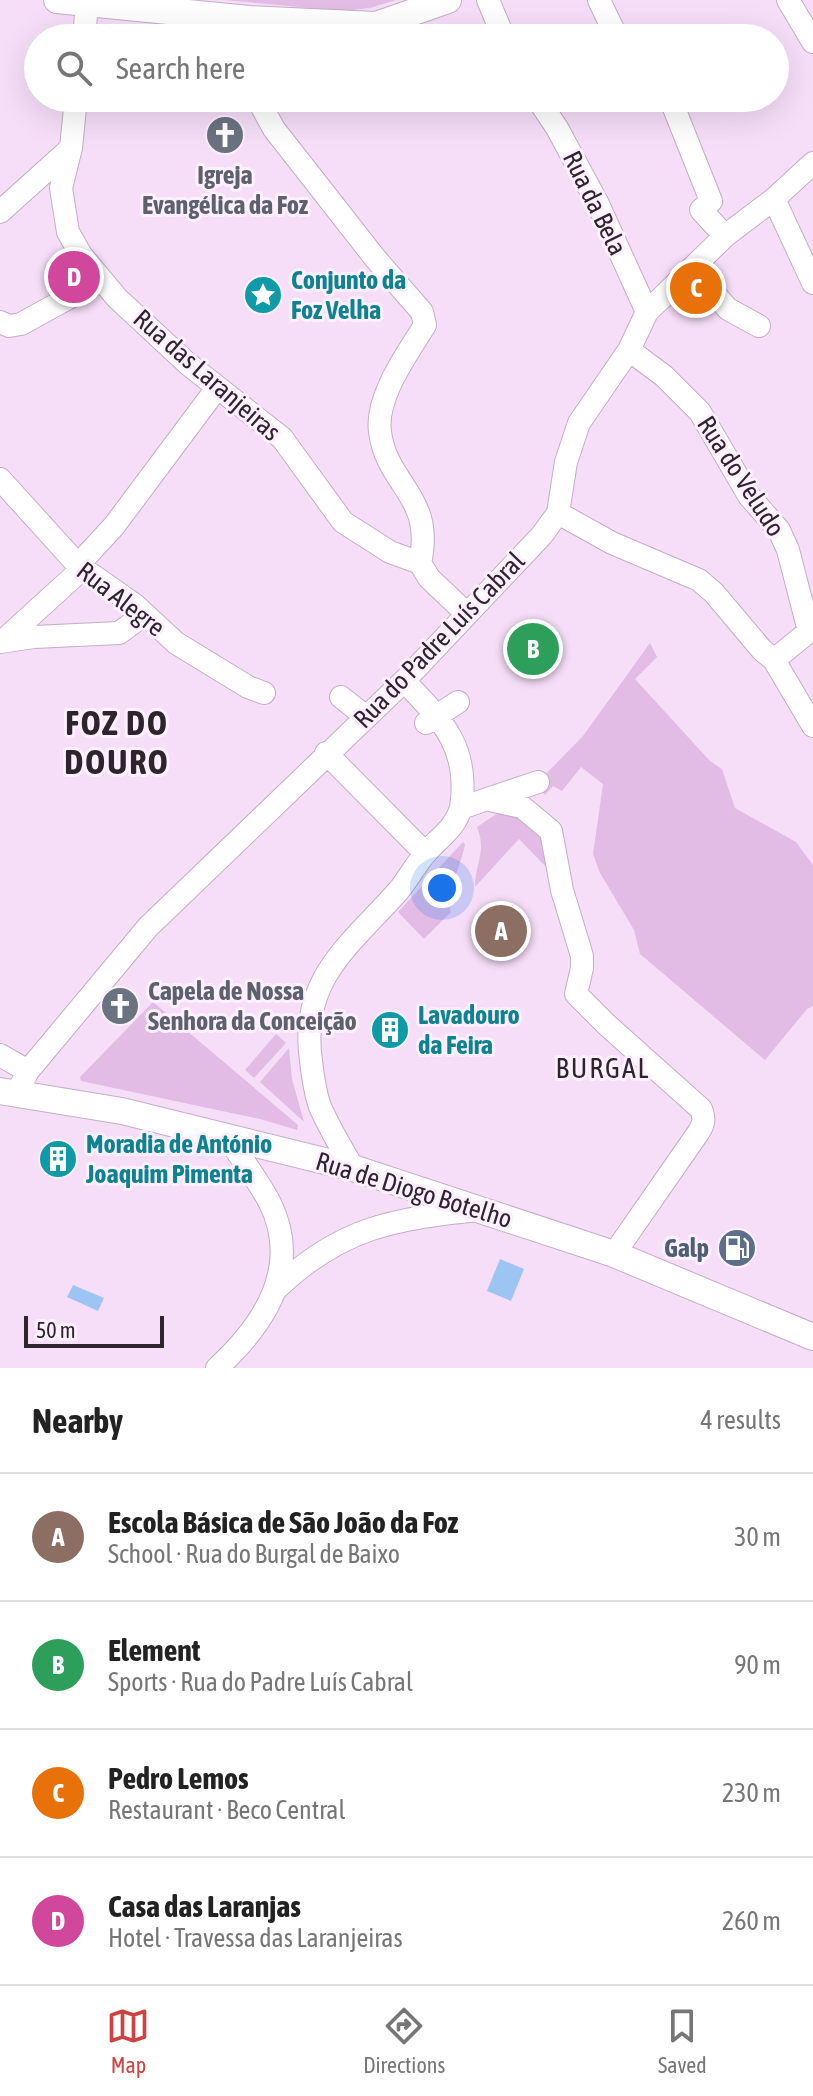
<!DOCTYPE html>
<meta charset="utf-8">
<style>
body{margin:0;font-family:"Asap Condensed",sans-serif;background:#f2f2f2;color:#222}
.scale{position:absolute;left:24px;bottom:20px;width:140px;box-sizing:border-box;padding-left:8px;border:4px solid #2d242e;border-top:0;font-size:22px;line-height:28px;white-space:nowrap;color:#2d242e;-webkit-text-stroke:6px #feefff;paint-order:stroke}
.you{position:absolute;left:442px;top:888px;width:28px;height:28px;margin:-20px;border:6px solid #fff;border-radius:50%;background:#1a73e8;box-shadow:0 0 0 12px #1a73e833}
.badge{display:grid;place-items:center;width:52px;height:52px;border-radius:50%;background:#d04141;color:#fff;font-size:26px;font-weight:700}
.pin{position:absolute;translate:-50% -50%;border:4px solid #fff;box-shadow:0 2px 8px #0006}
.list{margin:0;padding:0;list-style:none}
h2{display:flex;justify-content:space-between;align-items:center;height:104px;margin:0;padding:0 32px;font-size:34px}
h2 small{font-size:26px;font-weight:400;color:#767676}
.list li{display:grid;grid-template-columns:52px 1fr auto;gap:24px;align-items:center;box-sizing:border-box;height:128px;padding:0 32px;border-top:2px solid #e0e0e0}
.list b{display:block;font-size:30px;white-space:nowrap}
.list p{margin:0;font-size:26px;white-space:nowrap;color:#767676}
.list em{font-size:26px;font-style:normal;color:#767676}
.icon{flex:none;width:44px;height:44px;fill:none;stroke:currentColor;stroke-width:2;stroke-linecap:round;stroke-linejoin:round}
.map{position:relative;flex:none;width:813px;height:1368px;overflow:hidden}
.search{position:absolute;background:#fff;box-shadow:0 8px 32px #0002;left:24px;right:24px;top:24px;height:88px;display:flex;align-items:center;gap:20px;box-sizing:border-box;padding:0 28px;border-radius:44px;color:#767676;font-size:30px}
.sheet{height:616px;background:#fff}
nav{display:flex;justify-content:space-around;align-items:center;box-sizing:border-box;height:112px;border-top:2px solid #e0e0e0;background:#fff;font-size:22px;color:#767676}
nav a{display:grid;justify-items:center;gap:4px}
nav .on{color:#d04141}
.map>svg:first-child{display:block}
</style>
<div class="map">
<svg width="813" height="1368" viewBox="0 0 813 1368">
<rect width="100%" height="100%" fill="#f6def8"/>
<path fill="#e2bce5" d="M224,0H396L370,8L341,11Z
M650,643L657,657L635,679L710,761L722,769L735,808L796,842L813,865V1006L807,1009L765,1060L640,954L634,930L600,873L593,854L603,784L581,767L562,791L553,786L545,795L540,790L545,775L583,736Z
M499,812L510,813L544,830L553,874L519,839L475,887C475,863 487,852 477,827Z
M463,842L465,844C462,863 445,896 451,912L424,939L398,912Z
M153,1002L298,1125L297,1130L260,1119L81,1081L80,1077Z
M276,1034L286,1043L254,1078L245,1070Z
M289,1048L292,1079L304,1122L260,1082Z"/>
<path fill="#9dc5f4" d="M500,1259L524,1269L511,1301L487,1291Z
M73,1285L104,1298L98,1311L67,1297Z"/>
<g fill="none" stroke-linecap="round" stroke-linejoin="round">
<defs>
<path id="minor" d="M488,0L504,38
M599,0L617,38
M788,0L813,42
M84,38L87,3
M76,98L71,148L61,188L68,232L81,255L117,298L188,364L282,438L343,522L390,552L420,563
M257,98L274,129L375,258L422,312L425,325C408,353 375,397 380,432C387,486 435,496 420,563
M537,98L557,128L598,204L647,312
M670,98L711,201L701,210L725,236
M774,199L813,283
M0,212L70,149
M692,269L728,309L759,326
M0,322L9,326L21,324L101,280
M629,350L664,376L700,412L749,496L779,530L788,550L809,631
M0,479L78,565L135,605L176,643L248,687L264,693
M558,513L612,543L699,580L714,593L762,650L774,660L813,726
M420,563L429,578L467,614
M78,565L114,526L217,388
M3,641L82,569
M0,642L34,637L119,633L145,614
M774,660L813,628
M404,681C443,721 470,748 461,808
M341,697L366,717
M426,723L458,702
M326,753L425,853
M490,800L522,807L551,831L562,890L582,956V968L576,994L607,1025L701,1109C705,1119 704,1124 698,1133L614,1254
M0,1055L28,1071
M17,1093L28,1071L148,927L404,681L542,535L558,513L566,462L579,423L629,350L647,312L725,236L774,199L813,163
M353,1168C342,1149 330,1129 321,1109C315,1095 313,1076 311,1061C299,978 351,945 399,890C408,879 415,866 424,855C438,838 455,829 461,808L538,782
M276,1289C340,1228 392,1219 478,1210
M217,1368C264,1325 302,1268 270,1203C258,1180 241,1158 226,1135"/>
<path id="major" d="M57,0L249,19L376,25L448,0
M0,1091L122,1111L353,1168L614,1254L813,1337"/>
</defs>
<use href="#minor" stroke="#c4adc6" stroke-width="24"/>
<use href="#major" stroke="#c4adc6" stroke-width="28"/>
<use href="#minor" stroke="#fff" stroke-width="22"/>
<use href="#major" stroke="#fff" stroke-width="26"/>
</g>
<defs>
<symbol id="church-disc" viewBox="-11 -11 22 22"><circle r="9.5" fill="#6b7280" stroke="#feefff"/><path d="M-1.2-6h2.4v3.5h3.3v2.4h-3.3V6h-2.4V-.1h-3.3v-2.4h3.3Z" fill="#fff"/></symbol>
<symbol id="sight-disc" viewBox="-11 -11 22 22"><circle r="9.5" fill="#0f9aa8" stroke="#feefff"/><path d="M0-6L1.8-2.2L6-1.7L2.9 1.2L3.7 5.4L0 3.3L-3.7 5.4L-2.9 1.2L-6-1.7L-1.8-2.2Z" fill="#fff"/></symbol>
<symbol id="building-disc" viewBox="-11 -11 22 22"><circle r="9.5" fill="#0f9aa8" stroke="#feefff"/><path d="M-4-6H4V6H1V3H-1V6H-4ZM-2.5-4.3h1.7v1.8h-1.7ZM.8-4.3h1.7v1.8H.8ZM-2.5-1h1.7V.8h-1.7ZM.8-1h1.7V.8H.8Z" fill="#fff"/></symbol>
<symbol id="fuel-disc" viewBox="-11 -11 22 22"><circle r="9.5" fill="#5c6f8a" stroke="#feefff"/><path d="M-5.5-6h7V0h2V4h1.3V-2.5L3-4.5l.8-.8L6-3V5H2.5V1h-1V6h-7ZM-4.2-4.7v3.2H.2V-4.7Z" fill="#fff"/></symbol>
</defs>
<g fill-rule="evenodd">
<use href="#church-disc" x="203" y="113" width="44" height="44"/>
<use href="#sight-disc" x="241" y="273" width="44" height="44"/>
<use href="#church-disc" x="98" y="984" width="44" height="44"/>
<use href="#building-disc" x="368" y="1008" width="44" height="44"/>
<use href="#building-disc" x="36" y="1137" width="44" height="44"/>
<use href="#fuel-disc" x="715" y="1226" width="44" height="44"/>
</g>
<g text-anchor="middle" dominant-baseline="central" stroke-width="6" stroke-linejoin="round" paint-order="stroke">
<g font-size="26" font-weight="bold" fill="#5b616d" stroke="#feefff">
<text x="225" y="175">Igreja<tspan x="225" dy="30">Evangélica da Foz</tspan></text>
<text x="148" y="991" text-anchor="start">Capela de Nossa<tspan x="148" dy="30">Senhora da Conceição</tspan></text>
</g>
<g font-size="26" fill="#2d242e" stroke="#feefff">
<text transform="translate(595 203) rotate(64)">Rua da Bela</text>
<text transform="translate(207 375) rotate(41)">Rua das Laranjeiras</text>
<text transform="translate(741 476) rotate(57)">Rua do Veludo</text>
<text transform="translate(121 599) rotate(38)">Rua Alegre</text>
<text transform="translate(439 640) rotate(-46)">Rua do Padre Luís Cabral</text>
<text transform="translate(414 1190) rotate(17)">Rua de Diogo Botelho</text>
</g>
<g font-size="26" font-weight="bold" fill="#0d838f" stroke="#feefff" text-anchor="start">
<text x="291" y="280">Conjunto da<tspan x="291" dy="30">Foz Velha</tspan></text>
<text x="418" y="1015">Lavadouro<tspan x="418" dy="30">da Feira</tspan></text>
<text x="86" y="1144">Moradia de António<tspan x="86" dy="30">Joaquim Pimenta</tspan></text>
</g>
<g font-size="26" font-weight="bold" fill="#4e5e75" stroke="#feefff" text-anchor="end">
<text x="709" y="1248">Galp</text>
</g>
<g font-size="28" letter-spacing="2" fill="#2d242e" stroke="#feefff">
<text x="603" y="1068">BURGAL</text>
</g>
<g font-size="34" font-weight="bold" letter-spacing="2" fill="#2d242e" stroke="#feefff">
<text x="117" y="722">FOZ DO<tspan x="117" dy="39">DOURO</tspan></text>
</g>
</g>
</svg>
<div class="scale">50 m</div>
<div class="you"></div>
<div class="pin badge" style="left:501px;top:931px;background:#8d6e63">A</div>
<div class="pin badge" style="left:533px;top:649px;background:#2e9e5b">B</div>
<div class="pin badge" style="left:696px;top:288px;background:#e8710a">C</div>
<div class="pin badge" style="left:74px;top:277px;background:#d1479c">D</div>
<div class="search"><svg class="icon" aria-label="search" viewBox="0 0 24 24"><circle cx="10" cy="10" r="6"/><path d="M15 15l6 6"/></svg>Search here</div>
</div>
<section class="sheet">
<h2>Nearby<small>4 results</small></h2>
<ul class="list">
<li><span class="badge" style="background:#8d6e63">A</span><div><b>Escola Básica de São João da Foz</b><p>School · Rua do Burgal de Baixo</p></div><em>30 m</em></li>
<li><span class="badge" style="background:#2e9e5b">B</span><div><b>Element</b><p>Sports · Rua do Padre Luís Cabral</p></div><em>90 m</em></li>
<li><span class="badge" style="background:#e8710a">C</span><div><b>Pedro Lemos</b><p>Restaurant · Beco Central</p></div><em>230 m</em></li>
<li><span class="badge" style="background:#d1479c">D</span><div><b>Casa das Laranjas</b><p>Hotel · Travessa das Laranjeiras</p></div><em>260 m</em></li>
</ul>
</section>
<nav>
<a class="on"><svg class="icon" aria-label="map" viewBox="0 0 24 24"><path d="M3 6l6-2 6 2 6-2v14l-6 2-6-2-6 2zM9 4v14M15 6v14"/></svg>Map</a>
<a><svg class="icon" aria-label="directions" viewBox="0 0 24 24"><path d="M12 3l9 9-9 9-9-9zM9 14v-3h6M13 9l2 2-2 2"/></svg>Directions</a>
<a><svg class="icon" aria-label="saved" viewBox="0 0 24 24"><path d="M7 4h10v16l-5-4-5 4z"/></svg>Saved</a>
</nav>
